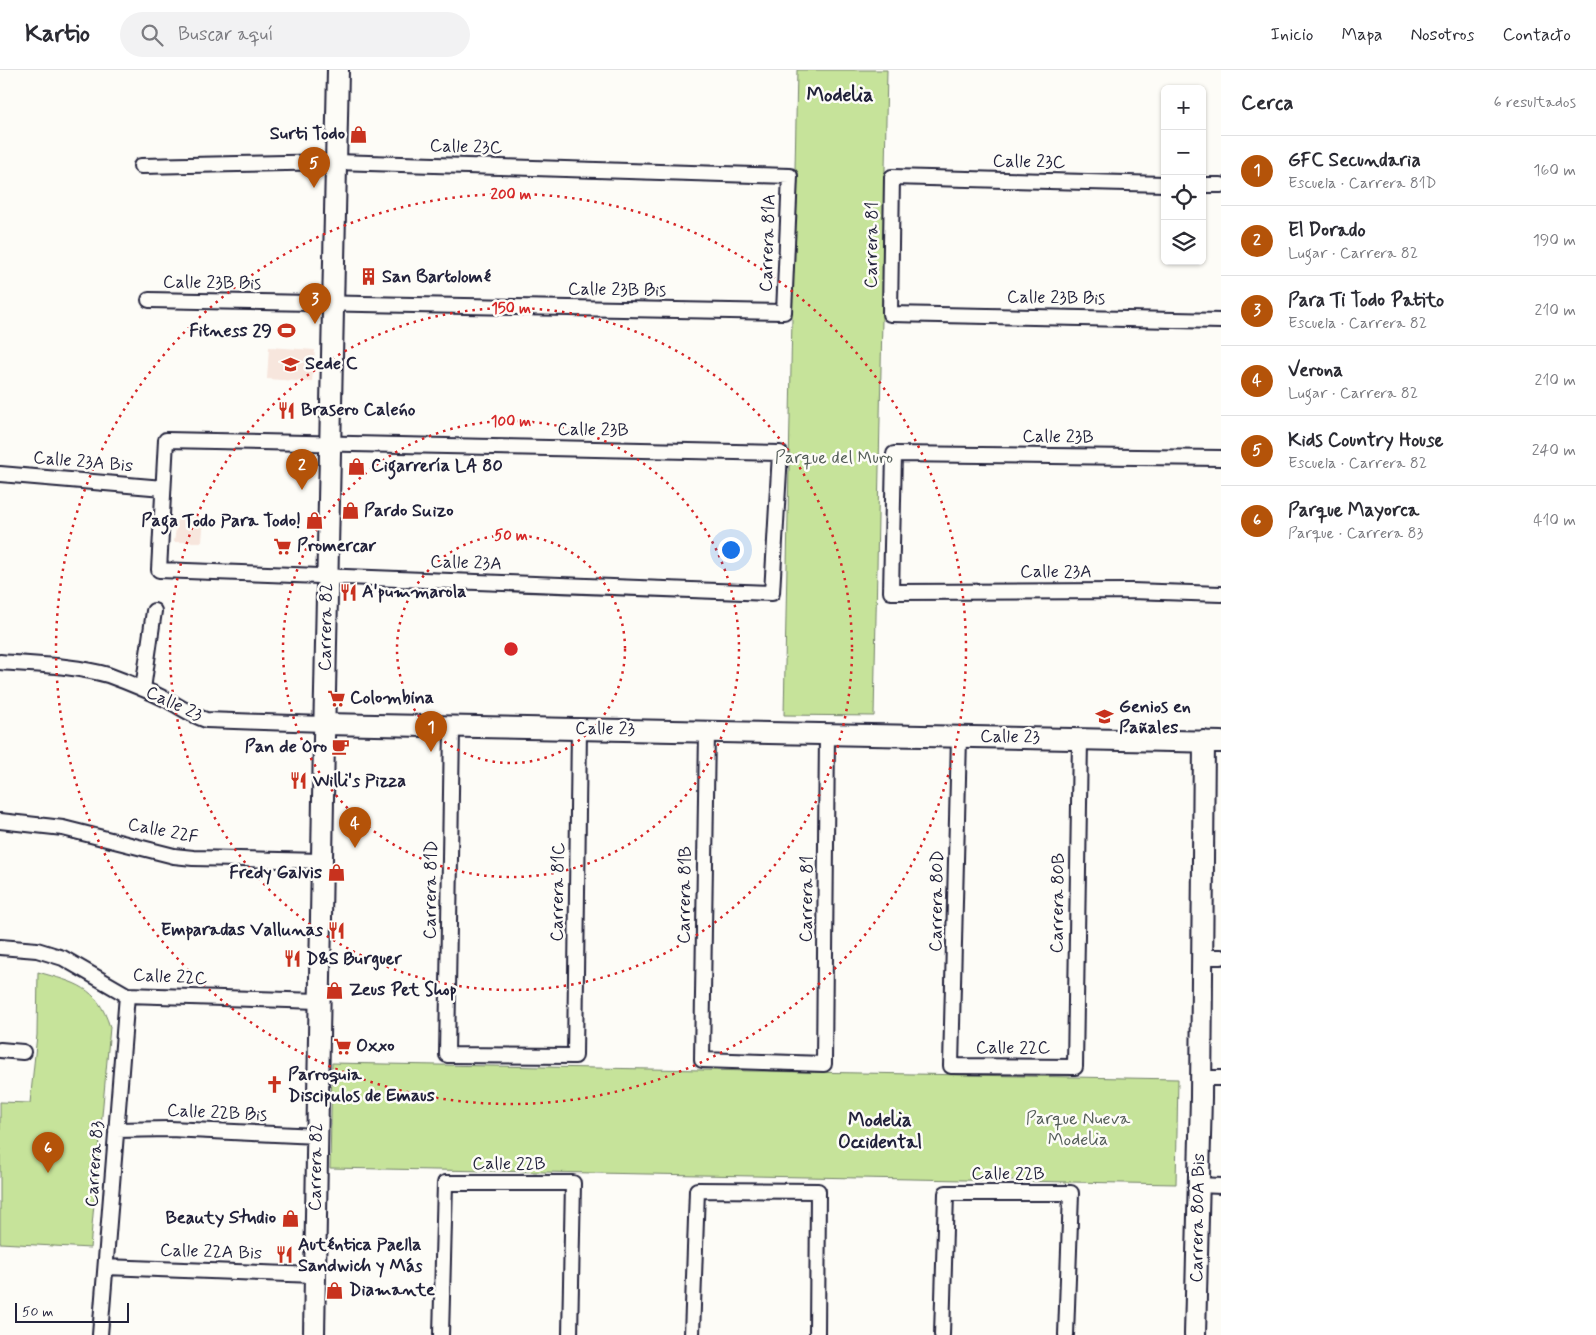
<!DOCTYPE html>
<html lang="es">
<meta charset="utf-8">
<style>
body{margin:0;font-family:Mynerve,sans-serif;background:#f2f2f3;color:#2b2b33}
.controls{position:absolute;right:15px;top:15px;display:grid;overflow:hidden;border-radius:8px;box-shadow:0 1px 4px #0004}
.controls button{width:45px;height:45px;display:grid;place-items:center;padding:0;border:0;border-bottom:1px solid #e1e1e2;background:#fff;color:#2b2b33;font:25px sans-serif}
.scale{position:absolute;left:15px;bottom:12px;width:114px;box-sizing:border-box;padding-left:5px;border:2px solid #22223b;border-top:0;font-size:14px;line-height:18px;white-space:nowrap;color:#22223b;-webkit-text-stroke:4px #fdfcf7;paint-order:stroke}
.you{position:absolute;left:730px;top:479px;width:18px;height:18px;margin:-12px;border:4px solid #fff;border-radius:50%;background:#1a73e8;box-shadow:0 0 0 8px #1a73e833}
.badge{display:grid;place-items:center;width:32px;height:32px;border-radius:50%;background:#b45309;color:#fff;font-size:16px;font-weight:700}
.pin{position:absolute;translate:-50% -41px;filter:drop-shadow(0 1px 2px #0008)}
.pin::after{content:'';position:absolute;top:26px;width:18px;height:15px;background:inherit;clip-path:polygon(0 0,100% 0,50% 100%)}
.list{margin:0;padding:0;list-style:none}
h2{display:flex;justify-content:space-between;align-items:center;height:65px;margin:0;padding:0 20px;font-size:21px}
h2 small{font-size:16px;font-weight:400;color:#7c7c81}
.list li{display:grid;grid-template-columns:32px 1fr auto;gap:15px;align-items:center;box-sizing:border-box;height:70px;padding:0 20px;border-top:1px solid #e1e1e2}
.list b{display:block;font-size:19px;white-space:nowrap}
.list p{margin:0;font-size:16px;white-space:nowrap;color:#7c7c81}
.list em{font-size:16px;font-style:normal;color:#7c7c81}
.icon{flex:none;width:28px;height:28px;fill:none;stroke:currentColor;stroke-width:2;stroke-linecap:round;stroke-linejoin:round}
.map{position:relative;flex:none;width:1221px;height:1265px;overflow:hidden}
header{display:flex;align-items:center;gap:30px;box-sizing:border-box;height:70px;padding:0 25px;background:#fff;border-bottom:1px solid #e1e1e2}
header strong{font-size:24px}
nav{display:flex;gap:28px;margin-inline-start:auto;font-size:18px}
.search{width:350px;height:45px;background:#f2f2f3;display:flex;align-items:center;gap:12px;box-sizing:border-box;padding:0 18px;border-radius:28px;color:#7c7c81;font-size:19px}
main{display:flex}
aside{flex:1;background:#fff}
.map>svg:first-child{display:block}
</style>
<header>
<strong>Kartio</strong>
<div class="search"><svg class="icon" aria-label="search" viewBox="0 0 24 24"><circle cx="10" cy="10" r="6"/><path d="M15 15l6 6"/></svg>Buscar aquí</div>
<nav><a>Inicio</a><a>Mapa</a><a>Nosotros</a><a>Contacto</a></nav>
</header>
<main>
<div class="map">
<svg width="1221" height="1265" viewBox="0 0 1221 1265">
<rect width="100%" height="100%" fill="#fdfcf7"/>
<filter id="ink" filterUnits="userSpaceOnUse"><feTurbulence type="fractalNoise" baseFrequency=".02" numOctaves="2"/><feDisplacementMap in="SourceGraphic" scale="10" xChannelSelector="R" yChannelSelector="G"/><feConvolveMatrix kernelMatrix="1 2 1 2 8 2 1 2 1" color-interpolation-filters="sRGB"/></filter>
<g filter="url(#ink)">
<path fill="#f7e6dd" d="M269,277L315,280L312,312L267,309Z
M178,445L204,447L202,472H174Z"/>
<path fill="#c6e39a" stroke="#74826a" d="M797,0H887L874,646L784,645Z
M38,902C76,913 97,916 110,957L90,1178L0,1173V1032L30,1033L37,965Z
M332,993L1178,1009L1176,1114L330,1098Z"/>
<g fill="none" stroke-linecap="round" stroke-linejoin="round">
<defs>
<path id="street" d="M141,96L336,92L790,106L784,242L149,230
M1165,114L892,107L890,244L1221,251
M1202,115H1221
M166,370L780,383L772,523L159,500Z
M1221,388L894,384L891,522L1131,521L1221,524
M0,404L163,418
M0,592C35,595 73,595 108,605C127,612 147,620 165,629C181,637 189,644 206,650L324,654
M143,619L154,541
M452,657L447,985L575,986L579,659
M707,662L702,990L824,994L827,664
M959,667L951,996L1075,997L1080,669
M0,751L63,758L174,786L193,788L322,791
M0,877L37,880L63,888L127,925L319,931
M1202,887H1221
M0,980L23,982
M1201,1008H1221
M116,1060L170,1059L317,1066
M1199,1115L1221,1116
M106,1197L315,1205
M100,1265L127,925
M441,1265L445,1113H573L570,1265
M692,1265L697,1120L818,1121L817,1265
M942,1265L946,1123H1071L1066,1265"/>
<path id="secondary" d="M324,654L1221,672
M314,1265L324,669L338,0
M1195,1265L1201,1027L1204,671"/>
</defs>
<use href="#street" stroke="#22223b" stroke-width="18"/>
<use href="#secondary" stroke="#22223b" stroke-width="24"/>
<use href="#street" stroke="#fdfcf7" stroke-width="14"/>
<use href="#secondary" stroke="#fdfcf7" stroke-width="20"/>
</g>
</g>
<g fill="none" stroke="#d62828" stroke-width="2.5" stroke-dasharray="2.5 5">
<circle cx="511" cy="579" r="114"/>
<circle cx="511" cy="579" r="228"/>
<circle cx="511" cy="579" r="341"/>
<circle cx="511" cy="579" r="455"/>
</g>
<defs>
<symbol id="shop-bare" viewBox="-9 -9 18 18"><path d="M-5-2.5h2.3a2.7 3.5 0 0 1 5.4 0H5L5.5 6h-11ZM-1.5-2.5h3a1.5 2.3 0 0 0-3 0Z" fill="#c8321e" stroke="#fdfcf7" stroke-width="2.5" paint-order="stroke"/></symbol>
<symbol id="building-bare" viewBox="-9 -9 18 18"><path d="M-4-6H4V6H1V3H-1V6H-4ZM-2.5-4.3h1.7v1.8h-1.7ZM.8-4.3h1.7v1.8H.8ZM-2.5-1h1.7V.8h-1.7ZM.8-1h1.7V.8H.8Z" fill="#c8321e" stroke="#fdfcf7" stroke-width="2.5" paint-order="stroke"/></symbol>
<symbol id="stadium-bare" viewBox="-9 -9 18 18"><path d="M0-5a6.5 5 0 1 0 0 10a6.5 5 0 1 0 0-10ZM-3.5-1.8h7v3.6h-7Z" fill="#c8321e" stroke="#fdfcf7" stroke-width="2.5" paint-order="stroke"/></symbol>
<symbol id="school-bare" viewBox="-9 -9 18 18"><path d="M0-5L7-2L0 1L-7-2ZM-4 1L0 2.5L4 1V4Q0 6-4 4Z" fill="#c8321e" stroke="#fdfcf7" stroke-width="2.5" paint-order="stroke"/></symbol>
<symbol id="restaurant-bare" viewBox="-9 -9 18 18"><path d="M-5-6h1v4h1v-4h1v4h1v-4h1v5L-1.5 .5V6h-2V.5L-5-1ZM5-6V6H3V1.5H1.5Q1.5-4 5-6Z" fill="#c8321e" stroke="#fdfcf7" stroke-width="2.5" paint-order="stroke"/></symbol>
<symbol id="supermarket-bare" viewBox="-9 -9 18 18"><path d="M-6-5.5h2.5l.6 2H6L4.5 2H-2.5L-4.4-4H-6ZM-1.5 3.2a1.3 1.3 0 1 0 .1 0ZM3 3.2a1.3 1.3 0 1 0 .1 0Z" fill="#c8321e" stroke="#fdfcf7" stroke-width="2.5" paint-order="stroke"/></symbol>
<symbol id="cafe-bare" viewBox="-9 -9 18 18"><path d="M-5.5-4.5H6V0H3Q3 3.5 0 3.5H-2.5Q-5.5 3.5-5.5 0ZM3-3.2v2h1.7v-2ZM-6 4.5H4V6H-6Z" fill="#c8321e" stroke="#fdfcf7" stroke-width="2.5" paint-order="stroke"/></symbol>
<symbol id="church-bare" viewBox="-9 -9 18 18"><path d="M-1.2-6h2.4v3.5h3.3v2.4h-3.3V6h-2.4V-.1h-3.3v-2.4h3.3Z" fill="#c8321e" stroke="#fdfcf7" stroke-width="2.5" paint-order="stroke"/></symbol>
</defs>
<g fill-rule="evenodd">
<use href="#shop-bare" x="346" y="52" width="25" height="25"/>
<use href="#building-bare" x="356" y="194" width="25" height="25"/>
<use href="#stadium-bare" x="274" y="248" width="25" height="25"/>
<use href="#school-bare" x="278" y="282" width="25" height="25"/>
<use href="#restaurant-bare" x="274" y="328" width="25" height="25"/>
<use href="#shop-bare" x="344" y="384" width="25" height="25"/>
<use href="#shop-bare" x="338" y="428" width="25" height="25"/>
<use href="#shop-bare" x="302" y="438" width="25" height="25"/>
<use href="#supermarket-bare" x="270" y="464" width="25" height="25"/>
<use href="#restaurant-bare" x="336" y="510" width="25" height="25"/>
<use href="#supermarket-bare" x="324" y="616" width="25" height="25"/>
<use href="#school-bare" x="1092" y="634" width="25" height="25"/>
<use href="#cafe-bare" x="328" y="664" width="25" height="25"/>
<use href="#restaurant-bare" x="286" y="698" width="25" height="25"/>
<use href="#shop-bare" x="324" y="790" width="25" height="25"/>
<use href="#restaurant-bare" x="324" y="848" width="25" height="25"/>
<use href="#restaurant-bare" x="280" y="876" width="25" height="25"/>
<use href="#shop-bare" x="322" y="908" width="25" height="25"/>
<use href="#supermarket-bare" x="330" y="964" width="25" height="25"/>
<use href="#church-bare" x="262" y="1002" width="25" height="25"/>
<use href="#shop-bare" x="278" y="1136" width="25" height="25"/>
<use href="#restaurant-bare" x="272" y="1172" width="25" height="25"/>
<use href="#shop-bare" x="322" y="1208" width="25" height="25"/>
</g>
<g text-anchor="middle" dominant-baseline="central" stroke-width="5" stroke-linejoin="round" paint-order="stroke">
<g font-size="18" font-weight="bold" fill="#22223b" stroke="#fdfcf7" text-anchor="start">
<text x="345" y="64" text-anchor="end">Surti Todo</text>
<text x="382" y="207">San Bartolomé</text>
<text x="272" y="261" text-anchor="end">Fitness 29</text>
<text x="305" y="294">Sede C</text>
<text x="301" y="340">Brasero Caleńo</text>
<text x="371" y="396">Cigarrería LA 80</text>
<text x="364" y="441">Pardo Suizo</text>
<text x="301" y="451" text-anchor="end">Paga Todo Para Todo!</text>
<text x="297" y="476">Promercar</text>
<text x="362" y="522">A'pummarola</text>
<text x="350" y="628">Colombina</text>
<text x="1119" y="637">Genios en<tspan x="1119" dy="21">Pañales</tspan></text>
<text x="327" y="677" text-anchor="end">Pan de Oro</text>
<text x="313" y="711">Willi's Pizza</text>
<text x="322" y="803" text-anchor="end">Fredy Galvis</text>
<text x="323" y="860" text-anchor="end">Emparadas Vallunas</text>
<text x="306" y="889">D&amp;S Burguer</text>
<text x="349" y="920">Zeus Pet Shop</text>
<text x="356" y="976">Oxxo</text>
<text x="288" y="1005">Parroquia<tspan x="288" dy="21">Discipulos de Emaus</tspan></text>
<text x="276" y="1148" text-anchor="end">Beauty Studio</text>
<text x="298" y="1175">Auténtica Paella<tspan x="298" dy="21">Sandwich y Más</tspan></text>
<text x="349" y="1220">Diamante</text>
</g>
<g font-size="18" fill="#22223b" stroke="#fdfcf7">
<text transform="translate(466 77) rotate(2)">Calle 23C</text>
<text transform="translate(1029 92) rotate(1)">Calle 23C</text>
<text transform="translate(768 173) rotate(-88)">Carrera 81A</text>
<text transform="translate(872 175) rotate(-89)">Carrera 81</text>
<text transform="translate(212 213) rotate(1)">Calle 23B Bis</text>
<text transform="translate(617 220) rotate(1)">Calle 23B Bis</text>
<text transform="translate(1056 228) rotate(1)">Calle 23B Bis</text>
<text transform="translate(593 360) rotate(1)">Calle 23B</text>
<text transform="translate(1058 367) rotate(1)">Calle 23B</text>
<text transform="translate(83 392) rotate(5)">Calle 23A Bis</text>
<text transform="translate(466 493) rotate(2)">Calle 23A</text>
<text x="1056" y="502">Calle 23A</text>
<text transform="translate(326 557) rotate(-89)">Carrera 82</text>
<text transform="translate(174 634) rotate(25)">Calle 23</text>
<text transform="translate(605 659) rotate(1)">Calle 23</text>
<text transform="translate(1010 667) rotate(1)">Calle 23</text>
<text transform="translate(163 761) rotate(11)">Calle 22F</text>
<text transform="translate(431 820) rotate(-89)">Carrera 81D</text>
<text transform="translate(558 822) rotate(-89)">Carrera 81C</text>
<text transform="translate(685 825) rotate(-89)">Carrera 81B</text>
<text transform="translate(807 829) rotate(-89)">Carrera 81</text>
<text transform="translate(937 831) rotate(-89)">Carrera 80D</text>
<text transform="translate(1058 833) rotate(-89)">Carrera 80B</text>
<text transform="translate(170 907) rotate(3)">Calle 22C</text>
<text x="1013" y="978">Calle 22C</text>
<text transform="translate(217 1043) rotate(3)">Calle 22B Bis</text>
<text transform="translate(95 1094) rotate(-86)">Carrera 83</text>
<text x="509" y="1094">Calle 22B</text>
<text transform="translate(316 1097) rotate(-89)">Carrera 82</text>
<text x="1008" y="1104">Calle 22B</text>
<text transform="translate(1198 1148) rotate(-89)">Carrera 80A Bis</text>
<text transform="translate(211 1182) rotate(2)">Calle 22A Bis</text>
</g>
<g font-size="18" fill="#535c58" stroke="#fdfcf7">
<text x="834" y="388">Parque del Muro</text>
<text x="1078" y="1049">Parque Nueva<tspan x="1078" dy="21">Modelia</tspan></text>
</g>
<g font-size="19" font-weight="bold" fill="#22223b" stroke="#fdfcf7">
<text x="880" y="1050">Modelia<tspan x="880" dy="22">Occidental</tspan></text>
</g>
<g font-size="20" font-weight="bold" fill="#22223b" stroke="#fdfcf7">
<text x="840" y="25">Modelia</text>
</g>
</g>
<circle cx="511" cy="579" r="8" fill="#d62828" stroke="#fdfcf7" stroke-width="2.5"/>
<g font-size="15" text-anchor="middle" font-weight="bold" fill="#d62828" stroke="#fdfcf7" stroke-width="5" stroke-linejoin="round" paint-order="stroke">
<text x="511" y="129">200 m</text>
<text x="511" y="243">150 m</text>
<text x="511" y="356">100 m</text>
<text x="511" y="470">50 m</text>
</g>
</svg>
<div class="controls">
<button>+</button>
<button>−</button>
<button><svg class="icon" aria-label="locate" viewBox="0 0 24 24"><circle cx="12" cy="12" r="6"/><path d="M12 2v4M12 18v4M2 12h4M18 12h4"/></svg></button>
<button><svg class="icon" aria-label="layers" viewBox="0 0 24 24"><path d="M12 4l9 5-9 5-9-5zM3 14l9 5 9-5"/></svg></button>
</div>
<div class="scale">50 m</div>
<div class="you"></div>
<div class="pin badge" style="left:431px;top:682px">1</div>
<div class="pin badge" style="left:302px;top:420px">2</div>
<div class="pin badge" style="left:315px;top:254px">3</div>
<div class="pin badge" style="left:355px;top:778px">4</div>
<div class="pin badge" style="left:314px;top:118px">5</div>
<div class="pin badge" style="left:48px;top:1103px">6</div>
</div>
<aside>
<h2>Cerca<small>6 resultados</small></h2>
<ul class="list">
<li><span class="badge">1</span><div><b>GFC Secundaria</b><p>Escuela · Carrera 81D</p></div><em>160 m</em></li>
<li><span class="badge">2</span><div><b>El Dorado</b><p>Lugar · Carrera 82</p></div><em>190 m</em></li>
<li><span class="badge">3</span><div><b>Para Ti Todo Patito</b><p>Escuela · Carrera 82</p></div><em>210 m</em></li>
<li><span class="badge">4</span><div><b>Verona</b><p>Lugar · Carrera 82</p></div><em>210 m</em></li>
<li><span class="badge">5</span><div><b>Kids Country House</b><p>Escuela · Carrera 82</p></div><em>240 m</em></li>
<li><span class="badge">6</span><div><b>Parque Mayorca</b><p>Parque · Carrera 83</p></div><em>410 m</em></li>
</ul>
</aside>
</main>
